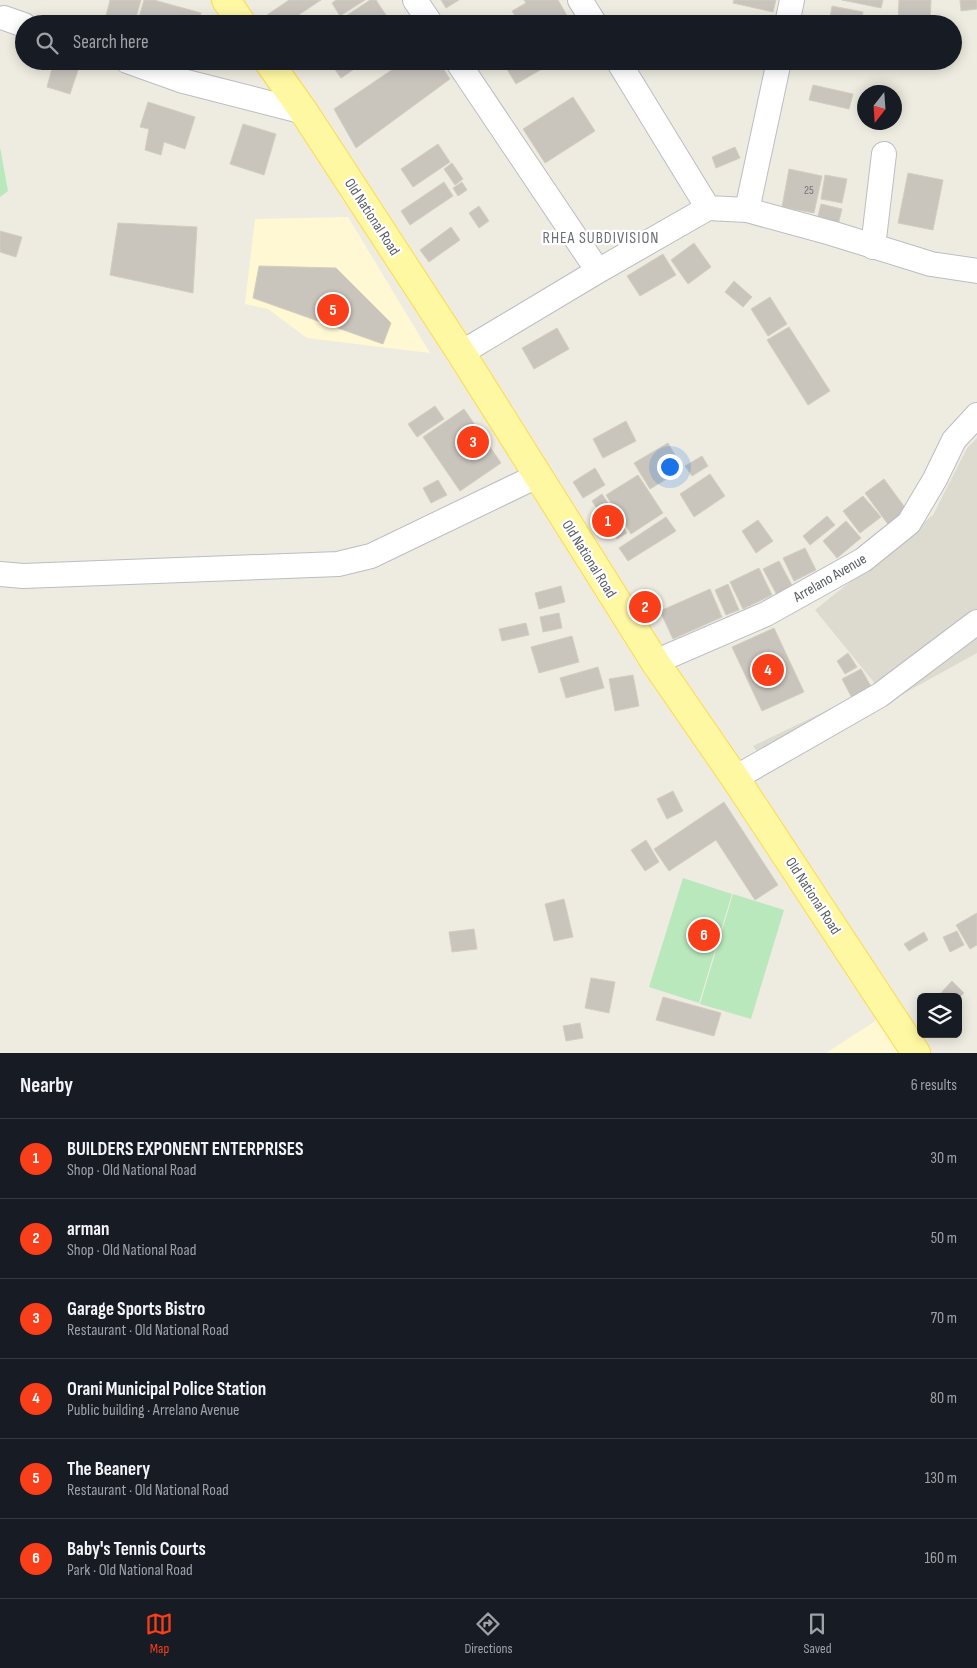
<!DOCTYPE html>
<meta charset="utf-8">
<style>
body{margin:0;font-family:"Sofia Sans Condensed",sans-serif;background:#242831;color:#f1f3f6}
.controls{position:absolute;right:15px;bottom:15px;display:grid;overflow:hidden;border-radius:8px;box-shadow:0 2px 12px #0003}
.controls button{width:45px;height:45px;display:grid;place-items:center;padding:0;border:0;border-bottom:1px solid #363941;background:#171b24;color:#f1f3f6;font:25px sans-serif}
.compass{position:absolute;left:857px;top:85px;width:45px;height:45px;border-radius:50%;background:#171b24;box-shadow:0 2px 12px #0003;rotate:197deg}
.you{position:absolute;left:669px;top:466px;width:18px;height:18px;margin:-12px;border:4px solid #fff;border-radius:50%;background:#1a73e8;box-shadow:0 0 0 8px #1a73e833}
.badge{display:grid;place-items:center;width:32px;height:32px;border-radius:50%;background:#f93e1a;color:#fff;font-size:16px;font-weight:700}
.pin{position:absolute;translate:-50% -50%;border:2px solid #fff;box-shadow:0 1px 5px #0006}
.list{margin:0;padding:0;list-style:none}
h2{display:flex;justify-content:space-between;align-items:center;height:65px;margin:0;padding:0 20px;font-size:21px}
h2 small{font-size:16px;font-weight:400;color:#9ea1a6}
.list li{display:grid;grid-template-columns:32px 1fr auto;gap:15px;align-items:center;box-sizing:border-box;height:80px;padding:0 20px;border-top:1px solid #363941}
.list b{display:block;font-size:19px;white-space:nowrap}
.list p{margin:0;font-size:16px;white-space:nowrap;color:#9ea1a6}
.list em{font-size:16px;font-style:normal;color:#9ea1a6}
.icon{flex:none;width:28px;height:28px;fill:none;stroke:currentColor;stroke-width:2;stroke-linecap:round;stroke-linejoin:round}
.map{position:relative;flex:none;width:977px;height:1053px;overflow:hidden}
.search{position:absolute;background:#171b24;box-shadow:0 2px 12px #0003;left:15px;right:15px;top:15px;height:55px;display:flex;align-items:center;gap:12px;box-sizing:border-box;padding:0 18px;border-radius:28px;color:#9ea1a6;font-size:19px}
.sheet{height:545px;background:#171b24}
nav{display:flex;justify-content:space-around;align-items:center;box-sizing:border-box;height:70px;border-top:1px solid #363941;background:#171b24;font-size:14px;color:#9ea1a6}
nav a{display:grid;justify-items:center;gap:2px}
nav .on{color:#f93e1a}
.map>svg:first-child{display:block}
</style>
<div class="map">
<svg width="977" height="1053" viewBox="0 0 977 1053">
<rect width="100%" height="100%" fill="#eeece0"/>
<path fill="#fff8d3" d="M348,217L430,353L307,338L268,309L245,304L255,219Z
M877,1020L899,1053H826Z"/>
<path fill="#dddbcf" d="M977,438V653L769,768L753,746L877,686L815,610L933,515L967,448Z"/>
<path fill="#b9e8bd" d="M0,147L8,191L0,197Z
M683,878L732,894L699,1003L649,987Z
M733,894L784,910L751,1019L700,1004Z"/>
<path fill="#c9c5bd" stroke="#d3cebe" d="M110,0H141L134,24H104Z
M144,0H154L201,13L198,24H137Z
M289,0H321L285,24H272L267,15Z
M336,0H365L340,16L332,3Z
M370,0H376L392,24H334Z
M441,0H459L446,8Z
M524,0H558L572,24H520L512,11L526,3Z
M734,0H776L773,12L733,3Z
M842,0H883L881,8Z
M899,0H931L930,24H898Z
M960,0H977V9L961,11Z
M832,6L863,12L861,24H829Z
M54,61H81L70,94L47,87Z
M329,61H366L341,78Z
M405,61H438L450,79L356,148L334,109Z
M502,61H537L542,69L516,84Z
M559,61H578L564,70Z
M703,61H734L733,69L702,64Z
M813,85L853,94L849,109L809,100Z
M573,97L595,131L545,163L523,129Z
M148,102L195,117L185,149L164,142L161,155L145,150L149,129L140,127Z
M243,124L276,134L264,175L230,164Z
M438,144L450,162L413,187L401,169Z
M735,147L740,158L716,168L712,157Z
M452,163L463,179L455,185L444,169Z
M789,169L822,176L814,213L782,207Z
M908,173L943,180L933,230L898,223Z
M825,175L847,179L842,203L821,199Z
M444,182L453,196L410,225L401,211Z
M462,182L467,190L458,196L453,188Z
M821,204L842,209L837,229L816,224Z
M479,206L489,221L479,228L469,213Z
M118,223L197,227L193,293L110,275Z
M451,227L460,240L429,262L420,250Z
M0,231L22,237L16,257L0,252Z
M694,243L711,267L688,284L671,260Z
M663,254L676,275L640,296L627,276Z
M259,266L336,268L391,323L383,344L253,298Z
M734,281L752,297L743,307L725,292Z
M770,297L787,324L768,336L751,309Z
M789,327L830,391L808,405L767,340Z
M557,328L569,349L534,369L522,348Z
M435,406L444,419L417,437L408,424Z
M464,409L501,463L460,491L423,437Z
M626,421L636,441L603,458L593,439Z
M668,443L683,469L650,489L634,463Z
M702,456L708,466L692,476L685,466Z
M595,468L605,485L583,498L573,482Z
M710,474L725,496L694,517L680,494Z
M638,475L663,513L631,534L606,495Z
M884,479L909,513L890,527L865,493Z
M438,480L447,495L431,503L423,488Z
M602,494L627,533L617,539L592,501Z
M863,496L881,517L860,533L843,511Z
M827,516L835,525L810,545L803,536Z
M666,517L676,531L628,561L619,548Z
M758,520L773,541L756,553L742,531Z
M846,521L861,538L837,558L823,541Z
M805,548L816,570L794,581L783,558Z
M779,561L794,589L778,597L763,569Z
M759,568L772,595L743,609L730,582Z
M728,584L739,610L726,615L715,590Z
M561,586L565,602L539,609L535,593Z
M710,589L722,617L673,639L660,611Z
M559,613L562,628L543,632L540,617Z
M526,623L529,635L502,641L499,629Z
M774,628L804,692L762,711L732,647Z
M572,636L579,662L539,673L531,647Z
M848,653L857,667L845,674L837,661Z
M598,667L604,688L566,698L560,678Z
M861,669L872,688L852,698L842,679Z
M633,675L639,706L615,711L609,679Z
M673,791L683,811L667,819L657,799Z
M724,802L778,885L755,900L716,840L669,871L654,849Z
M646,840L659,862L645,871L631,850Z
M564,899L573,937L554,941L545,904Z
M977,913V945L970,949L956,925Z
M474,929L477,949L452,952L449,932Z
M957,931L964,945L950,952L943,937Z
M924,932L928,940L909,951L904,944Z
M591,978L615,982L609,1013L585,1008Z
M952,981L964,993L958,999V997H941L939,995Z
M663,997L721,1013L714,1036L656,1020Z
M580,1023L583,1038L566,1041L563,1026Z"/>
<g fill="none" stroke-linecap="round" stroke-linejoin="round">
<defs>
<path id="minor" d="M415,0L431,24
M580,0L595,24
M4,18L24,25
M787,24L792,0
M127,61L183,81L304,112
M457,61L598,271
M618,61L708,208
M747,210L779,61
M873,247L884,154
M461,353L598,271L708,208L747,210L831,233L931,264L977,271
M0,574L23,576L338,564L371,556L537,476
M655,662L766,614L863,560L909,523L935,479L954,440L977,415
M735,778L880,695L977,622"/>
<path id="major" d="M226,0L242,24
M268,61L304,112L461,353L655,662L735,778L916,1053"/>
</defs>
<use href="#minor" stroke="#bbbdc3" stroke-width="26"/>
<use href="#major" stroke="#feda48" stroke-width="30"/>
<use href="#minor" stroke="#fff" stroke-width="24"/>
<use href="#major" stroke="#fff8a3" stroke-width="28"/>
</g>
<g text-anchor="middle" dominant-baseline="central" stroke-width="4.5" stroke-linejoin="round" paint-order="stroke">
<g font-size="12" fill="#75767a">
<text x="809" y="190">25</text>
</g>
<g font-size="15" fill="#595c63" stroke="#fff">
<text transform="translate(372 217) rotate(57)">Old National Road</text>
<text transform="translate(589 559) rotate(58)">Old National Road</text>
<text transform="translate(830 578) rotate(-30)">Arrelano Avenue</text>
<text transform="translate(813 896) rotate(57)">Old National Road</text>
</g>
<g font-size="16" letter-spacing="1" fill="#6a6e75" stroke="#fff">
<text x="601" y="238">RHEA SUBDIVISION</text>
</g>
</g>
</svg>
<div class="controls">
<button><svg class="icon" aria-label="layers" viewBox="0 0 24 24"><path d="M12 4l9 5-9 5-9-5zM3 14l9 5 9-5"/></svg></button>
</div>
<svg class="compass" viewBox="-18 -18 36 36"><path d="M0-13l5 13h-10z" fill="#e53935"/><path d="M0 13l5-13h-10z" fill="#9ea1a6"/></svg>
<div class="you"></div>
<div class="pin badge" style="left:608px;top:521px">1</div>
<div class="pin badge" style="left:645px;top:607px">2</div>
<div class="pin badge" style="left:473px;top:442px">3</div>
<div class="pin badge" style="left:768px;top:670px">4</div>
<div class="pin badge" style="left:333px;top:310px">5</div>
<div class="pin badge" style="left:704px;top:935px">6</div>
<div class="search"><svg class="icon" aria-label="search" viewBox="0 0 24 24"><circle cx="10" cy="10" r="6"/><path d="M15 15l6 6"/></svg>Search here</div>
</div>
<section class="sheet">
<h2>Nearby<small>6 results</small></h2>
<ul class="list">
<li><span class="badge">1</span><div><b>BUILDERS EXPONENT ENTERPRISES</b><p>Shop · Old National Road</p></div><em>30 m</em></li>
<li><span class="badge">2</span><div><b>arman</b><p>Shop · Old National Road</p></div><em>50 m</em></li>
<li><span class="badge">3</span><div><b>Garage Sports Bistro</b><p>Restaurant · Old National Road</p></div><em>70 m</em></li>
<li><span class="badge">4</span><div><b>Orani Municipal Police Station</b><p>Public building · Arrelano Avenue</p></div><em>80 m</em></li>
<li><span class="badge">5</span><div><b>The Beanery</b><p>Restaurant · Old National Road</p></div><em>130 m</em></li>
<li><span class="badge">6</span><div><b>Baby's Tennis Courts</b><p>Park · Old National Road</p></div><em>160 m</em></li>
</ul>
</section>
<nav>
<a class="on"><svg class="icon" aria-label="map" viewBox="0 0 24 24"><path d="M3 6l6-2 6 2 6-2v14l-6 2-6-2-6 2zM9 4v14M15 6v14"/></svg>Map</a>
<a><svg class="icon" aria-label="directions" viewBox="0 0 24 24"><path d="M12 3l9 9-9 9-9-9zM9 14v-3h6M13 9l2 2-2 2"/></svg>Directions</a>
<a><svg class="icon" aria-label="saved" viewBox="0 0 24 24"><path d="M7 4h10v16l-5-4-5 4z"/></svg>Saved</a>
</nav>
